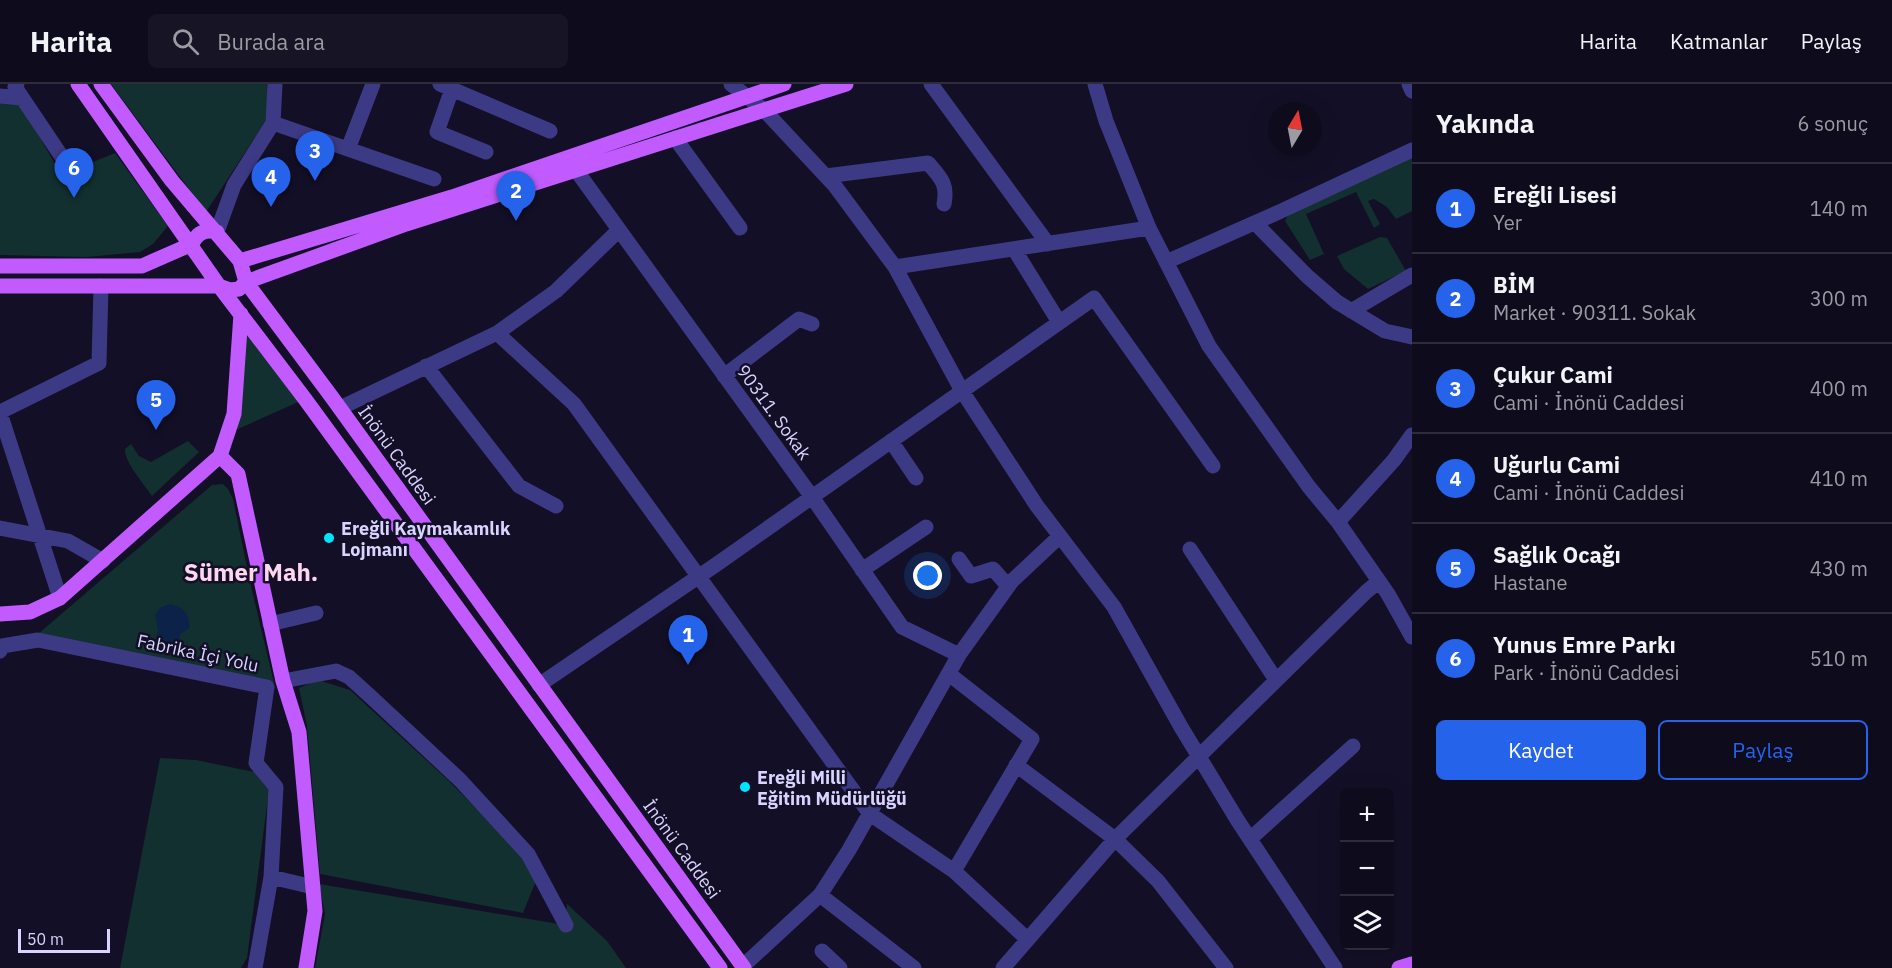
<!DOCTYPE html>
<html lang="tr">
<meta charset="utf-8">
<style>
body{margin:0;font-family:"IBM Plex Sans",sans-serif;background:#171425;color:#f1f3f6}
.controls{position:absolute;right:18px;bottom:18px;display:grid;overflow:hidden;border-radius:9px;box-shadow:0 6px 24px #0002}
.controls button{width:54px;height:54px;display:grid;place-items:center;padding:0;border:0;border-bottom:2px solid #2e2b3b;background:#0e0b1c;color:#f1f3f6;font:30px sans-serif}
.compass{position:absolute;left:1268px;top:18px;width:54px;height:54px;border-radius:50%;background:#0e0b1c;box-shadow:0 6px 24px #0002;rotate:10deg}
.scale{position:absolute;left:18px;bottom:15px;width:92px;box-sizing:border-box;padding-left:6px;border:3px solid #d9d4ff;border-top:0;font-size:16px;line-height:21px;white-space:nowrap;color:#d9d4ff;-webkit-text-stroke:4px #130f26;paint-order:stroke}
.you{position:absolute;left:928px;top:492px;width:21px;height:21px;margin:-15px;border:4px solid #fff;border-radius:50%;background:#1a73e8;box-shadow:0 0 0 9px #1a73e833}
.badge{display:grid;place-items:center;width:39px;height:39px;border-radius:50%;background:#2563eb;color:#fff;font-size:20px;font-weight:700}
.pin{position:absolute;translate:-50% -50px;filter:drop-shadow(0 2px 3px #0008)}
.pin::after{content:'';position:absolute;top:32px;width:21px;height:18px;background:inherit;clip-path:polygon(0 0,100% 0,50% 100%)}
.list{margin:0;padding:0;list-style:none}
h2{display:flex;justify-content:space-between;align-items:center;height:78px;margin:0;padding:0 24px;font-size:26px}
h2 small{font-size:20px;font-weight:400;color:#9b9ba3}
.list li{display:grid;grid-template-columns:39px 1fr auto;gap:18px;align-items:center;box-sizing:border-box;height:90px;padding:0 24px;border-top:2px solid #2e2b3b}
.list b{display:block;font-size:22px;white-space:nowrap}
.list p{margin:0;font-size:20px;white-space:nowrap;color:#9b9ba3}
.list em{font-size:20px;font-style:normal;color:#9b9ba3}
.actions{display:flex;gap:12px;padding:18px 24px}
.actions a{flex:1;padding:14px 0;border:2px solid #2563eb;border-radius:9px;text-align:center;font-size:21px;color:#2563eb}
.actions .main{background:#2563eb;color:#fff}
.icon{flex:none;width:33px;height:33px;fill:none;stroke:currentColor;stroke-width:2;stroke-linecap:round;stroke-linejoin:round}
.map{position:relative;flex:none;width:1412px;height:884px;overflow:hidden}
header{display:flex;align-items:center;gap:36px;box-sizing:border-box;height:84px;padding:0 30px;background:#0e0b1c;border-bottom:2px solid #2e2b3b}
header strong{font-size:28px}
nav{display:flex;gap:33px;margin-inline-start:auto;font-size:21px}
.search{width:420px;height:54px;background:#171425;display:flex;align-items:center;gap:15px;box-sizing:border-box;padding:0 21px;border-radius:9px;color:#9b9ba3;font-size:22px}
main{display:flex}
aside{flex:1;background:#0e0b1c}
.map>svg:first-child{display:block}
</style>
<header>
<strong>Harita</strong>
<div class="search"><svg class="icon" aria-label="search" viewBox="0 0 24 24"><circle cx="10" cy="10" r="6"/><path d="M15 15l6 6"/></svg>Burada ara</div>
<nav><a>Harita</a><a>Katmanlar</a><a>Paylaş</a></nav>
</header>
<main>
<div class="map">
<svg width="1412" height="884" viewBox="0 0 1412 884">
<rect width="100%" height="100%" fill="#130f26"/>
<path fill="#12302f" d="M111,0H267V35L206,128Z
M0,17L20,19L58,85H76L115,69L168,142L153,160L140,168L87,173L0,171Z
M1412,73V127L1396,135L1387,123L1374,115L1368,117L1380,140L1374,144L1356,108L1306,130L1324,170L1310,176L1285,137L1288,131Z
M1380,153L1387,154L1406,187L1368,205L1344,185L1337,172Z
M241,230L305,315L229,349Z
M188,357L199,368L152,412C145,401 124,378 125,365L131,360L139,372L151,378Z
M223,400L228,405L233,415L250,498L274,599L38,550L212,401Z
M318,596L350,606L449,697L523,772L536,797L523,829L320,790L307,642L299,604Z
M160,674L196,676L254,688L269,706L247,874L241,884H120Z
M319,800L565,841L567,820L607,857L626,884H315L325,830Z"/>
<path fill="#0c2248" d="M170,520C185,524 188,528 190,544L180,550L178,570L159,567L154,562L158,546L155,531L160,524Z"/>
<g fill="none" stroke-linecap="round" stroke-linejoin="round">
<path stroke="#3d3a85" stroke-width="15" d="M17,0L15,3L64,76
M440,0L550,47
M731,0L764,26L835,102L895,183L962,307L1037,422L1114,523L1181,643L1238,737L1335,884
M931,0L1048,160
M1095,0L1106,37L1149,144L1209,262L1309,403L1338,438
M1409,0L1412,7
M452,5L437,48L486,68
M0,12L22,14
M273,39L434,95
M675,54L740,144
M348,65L373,0
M576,86L812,413L902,543L959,571
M826,92L928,79C941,94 948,100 944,120
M1255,139L1307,192L1337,218L1385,247L1412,253
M217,148L234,101L273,39L275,0
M1014,165L1059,238
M1166,178L1279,128L1412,66
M895,183L1149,144
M1351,227L1412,191
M497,249L574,320L870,730L954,787L1027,855
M426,282L519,402L556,422
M724,292L799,235L812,240
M340,324L497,249L556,207L619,146
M0,328L99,279L101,202
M0,329L60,514
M1412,351L1394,376L1338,438L1388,510L1412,553
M891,357L916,394
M0,444L68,457L103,477
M1190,465L1276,596
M959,475L971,492L993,485L1008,502
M862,486L926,443
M270,540L316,529
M0,567L2,562L38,556L267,603L256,679L276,703L271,793L313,803
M949,590L1032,655L954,787
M283,597L336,587L349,593L370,612L460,696L528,770L566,841
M539,601L717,480L1094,214L1213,382
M1016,681L1115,755L1158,797L1226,884
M1250,755L1353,662
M820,811L914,884
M822,867L840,884
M743,882L820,811L849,766L959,571L1012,497L1060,452
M255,884L271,793
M1003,884L1115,755L1366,508L1378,498"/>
<path stroke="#c25bff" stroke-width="15" d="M78,0L219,202L305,315L720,884
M101,0L172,97L240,177L246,198L331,312L744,884
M240,177L452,113L784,0
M0,182H142L192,160C197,149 205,145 217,148
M0,202H219L230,206L239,205L246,198L406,140L846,0
M220,372L238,390L283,597L299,648L315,827L306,884
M0,530L30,528L60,514L220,372L234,330L241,230
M1399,884L1412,880"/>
</g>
<g fill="#00e5ff" stroke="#130f26" stroke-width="2">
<circle cx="329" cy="454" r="6"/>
<circle cx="745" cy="703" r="6"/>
</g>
<g text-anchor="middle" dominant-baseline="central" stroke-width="5" stroke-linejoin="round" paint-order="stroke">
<g font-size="18" fill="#d9d4ff" stroke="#130f26">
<text transform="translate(774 328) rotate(54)">90311. Sokak</text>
<text transform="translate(397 371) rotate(54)">İnönü Caddesi</text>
<text transform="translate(198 569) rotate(12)">Fabrika İçi Yolu</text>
<text transform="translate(682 765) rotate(54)">İnönü Caddesi</text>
</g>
<g font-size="18" font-weight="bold" fill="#d9d4ff" stroke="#130f26" text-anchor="start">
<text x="341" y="444">Ereğli Kaymakamlık<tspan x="341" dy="21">Lojmanı</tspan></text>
<text x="757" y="693">Ereğli Milli<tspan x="757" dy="21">Eğitim Müdürlüğü</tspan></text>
</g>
<g font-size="24" font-weight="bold" fill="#ffd6f0" stroke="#130f26">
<text x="251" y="488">Sümer Mah.</text>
</g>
</g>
</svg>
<div class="controls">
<button>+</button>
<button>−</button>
<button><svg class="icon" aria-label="layers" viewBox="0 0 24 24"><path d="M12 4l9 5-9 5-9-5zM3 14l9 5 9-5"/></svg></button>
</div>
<svg class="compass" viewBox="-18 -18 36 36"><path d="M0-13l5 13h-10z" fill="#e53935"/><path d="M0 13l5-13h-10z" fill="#9b9ba3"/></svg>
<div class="scale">50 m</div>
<div class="you"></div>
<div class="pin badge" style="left:688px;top:581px">1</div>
<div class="pin badge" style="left:516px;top:137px">2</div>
<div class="pin badge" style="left:315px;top:97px">3</div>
<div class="pin badge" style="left:271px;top:123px">4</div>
<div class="pin badge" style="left:156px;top:346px">5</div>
<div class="pin badge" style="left:74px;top:114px">6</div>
</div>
<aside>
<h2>Yakında<small>6 sonuç</small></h2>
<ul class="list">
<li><span class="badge">1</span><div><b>Ereğli Lisesi</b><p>Yer</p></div><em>140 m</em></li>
<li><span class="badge">2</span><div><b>BİM</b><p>Market · 90311. Sokak</p></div><em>300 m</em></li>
<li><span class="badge">3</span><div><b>Çukur Cami</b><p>Cami · İnönü Caddesi</p></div><em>400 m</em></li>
<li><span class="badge">4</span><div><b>Uğurlu Cami</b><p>Cami · İnönü Caddesi</p></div><em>410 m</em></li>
<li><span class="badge">5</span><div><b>Sağlık Ocağı</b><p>Hastane</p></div><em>430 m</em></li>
<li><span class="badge">6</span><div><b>Yunus Emre Parkı</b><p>Park · İnönü Caddesi</p></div><em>510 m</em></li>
</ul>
<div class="actions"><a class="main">Kaydet</a><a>Paylaş</a></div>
</aside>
</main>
